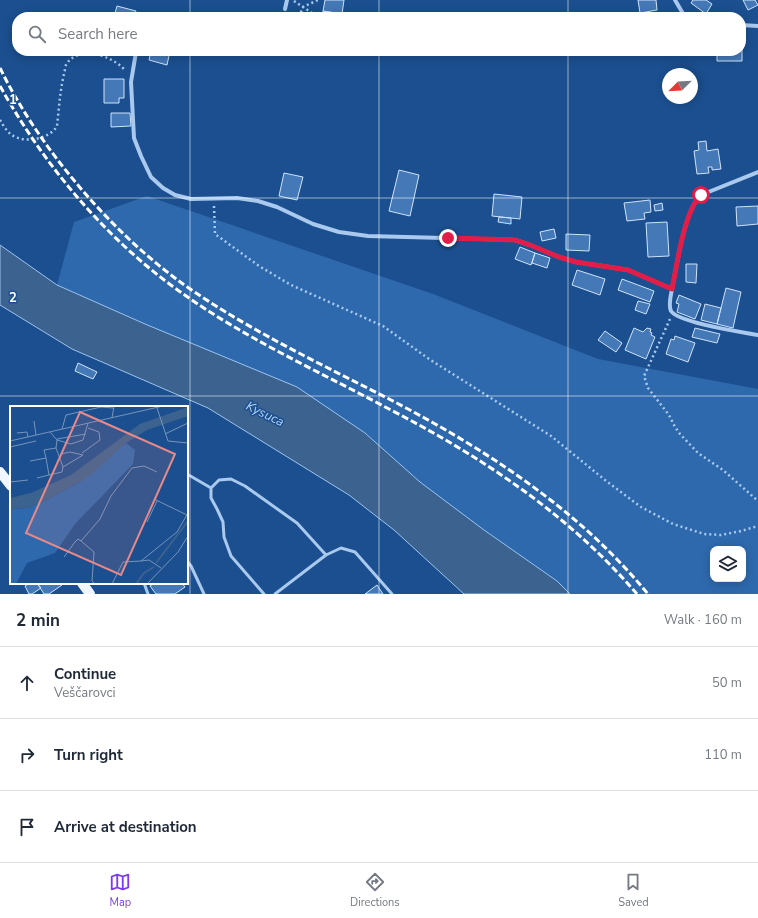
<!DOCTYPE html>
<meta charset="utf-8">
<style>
body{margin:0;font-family:"Nunito Sans",sans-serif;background:#f2f2f3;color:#1f2937}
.controls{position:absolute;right:12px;bottom:12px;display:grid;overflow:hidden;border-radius:8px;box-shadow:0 2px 10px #0003}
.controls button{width:36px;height:36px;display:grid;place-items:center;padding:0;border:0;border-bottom:1px solid #e0e1e3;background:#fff;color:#1f2937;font:20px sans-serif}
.compass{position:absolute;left:662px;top:68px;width:36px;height:36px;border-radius:50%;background:#fff;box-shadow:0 2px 10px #0003;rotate:246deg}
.stop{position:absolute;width:12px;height:12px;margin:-9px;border:3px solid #e11d48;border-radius:50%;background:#fff}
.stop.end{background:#e11d48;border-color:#fff;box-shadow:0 1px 4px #0008}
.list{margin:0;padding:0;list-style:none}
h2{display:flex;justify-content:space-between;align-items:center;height:52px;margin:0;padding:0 16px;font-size:17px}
h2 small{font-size:13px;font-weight:400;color:#747a83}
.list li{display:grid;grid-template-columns:26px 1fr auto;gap:12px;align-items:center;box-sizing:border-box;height:72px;padding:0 16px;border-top:1px solid #e0e1e3}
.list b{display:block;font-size:15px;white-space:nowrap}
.list p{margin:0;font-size:13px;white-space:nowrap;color:#747a83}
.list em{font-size:13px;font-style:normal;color:#747a83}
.icon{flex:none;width:22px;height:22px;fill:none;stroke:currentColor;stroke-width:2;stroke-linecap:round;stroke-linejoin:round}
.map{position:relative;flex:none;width:758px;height:594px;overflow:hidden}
.search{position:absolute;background:#fff;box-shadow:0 2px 10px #0003;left:12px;right:12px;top:12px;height:44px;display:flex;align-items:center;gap:10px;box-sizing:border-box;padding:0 14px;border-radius:16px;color:#747a83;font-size:15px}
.sheet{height:268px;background:#fff}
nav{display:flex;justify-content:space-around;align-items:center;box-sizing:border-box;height:56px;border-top:1px solid #e0e1e3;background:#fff;font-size:11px;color:#747a83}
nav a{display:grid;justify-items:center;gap:2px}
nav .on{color:#7c3aed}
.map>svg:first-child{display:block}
</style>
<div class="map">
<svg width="758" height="594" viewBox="0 0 758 594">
<rect width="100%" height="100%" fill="#1b4f8f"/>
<path fill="#2e69ad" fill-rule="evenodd" d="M147,196L433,294L598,359L758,389V594H570L557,581L484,530L420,482L365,433L145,324L57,285L74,222ZM713,549H743V579H713Z"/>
<path fill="#3c6290" stroke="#9cc4f0" d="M0,245L57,285L145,324L297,387L365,433L420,482L484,530L557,581L570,594H464L394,530L349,495L208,408L72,349L0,305Z"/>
<path fill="#4478b7" stroke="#cfe3fa" d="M325,0H344L342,14L323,11Z
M638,0H656L657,10L640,13Z
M693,0H706L712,4L706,14L691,3Z
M743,0H755L758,5L748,10Z
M117,6L136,11L134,17H114Z
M323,11L342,14L343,17L323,15Z
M135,13L140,14V17H134Z
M741,43H742V61H717V51H741Z
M151,51H170L167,65L149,60Z
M104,79H124V98H119V103H104Z
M111,113H130L131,126L111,127Z
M706,141L707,151L718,149L721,169L712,170V167H708L709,173L697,174L694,151L699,150L698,142Z
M399,170L419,175L410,216L389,211Z
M284,173L303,177L297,200L279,196Z
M494,194L522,197L520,219L492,216Z
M650,200L651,212L644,213L645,219L627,221L624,203Z
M662,203L663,210L655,211L654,205Z
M758,206V224L737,226L736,207Z
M499,217L511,218V224L498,222Z
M667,222L669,256L648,257L646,223Z
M554,229L556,238L542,241L540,232Z
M566,234L590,235L589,251L566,250Z
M520,247L535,253L531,265L515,259Z
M535,253L550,258L547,268L532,263Z
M686,264H697L696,283L686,282Z
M577,270L605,279L600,295L572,285Z
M622,279L654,291L650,302L618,290Z
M726,288L741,292L733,328L717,324Z
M679,295L701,304L695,319L677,312L679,304L676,303Z
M638,301L650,304L646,314L635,310Z
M705,304L721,308L717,324L701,320Z
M634,328L643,332L647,328L651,329L650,332L652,333L651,335L655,337L646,359L625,350Z
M695,328L720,334L717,343L692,337Z
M605,331L622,343L616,352L598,340Z
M675,336L695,343L688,362L666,354L671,339L674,340Z
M78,363L97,372L93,379L75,371Z
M30,583H37L41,588L32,594H29L25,586Z
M37,583H60L62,585L49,594H44Z
M155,583H182L185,587L175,594H156L150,586Z
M377,585L383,594H365Z"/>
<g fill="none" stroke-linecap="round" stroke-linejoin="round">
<path stroke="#a9c9ee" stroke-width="2.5" stroke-dasharray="2 3" stroke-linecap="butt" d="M294,1L318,17
M290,16L295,17
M299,17L303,7L318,0
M0,120C3,125 7,132 12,135C24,144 50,139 57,126C59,108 60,91 64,74C65,71 65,67 66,65C71,55 83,53 93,54C106,56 116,61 125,70
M214,206L215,234L259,266L291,285L383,326L429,359L551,436L605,480L641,507L673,524L704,534L721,535L741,531L758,526
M670,319L644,376L648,388L669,415L675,427L680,434L698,453L723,470L758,501"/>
<path stroke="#a9c9ee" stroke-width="3" d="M187,474L211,488
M326,555L341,548L355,552L392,594
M187,561L191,566L204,594
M144,583L148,594
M264,594L231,556L224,537L223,522L217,509L211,498V488L219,480L231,479L245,486L297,523L326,555L275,594"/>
<path stroke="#a9c9ee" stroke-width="4" d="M675,0L685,17
M285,9L287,0
M741,25L758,26
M136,52L131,82L134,138L141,156L151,177L163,188L175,195L191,199L237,198L258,201L277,207L313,224L339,232L368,236L515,240L530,245L559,257L576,262L628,270L672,289C671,295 668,305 671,311C679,323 742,332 758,335
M672,289C677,265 684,211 701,195L758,172"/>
<path stroke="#f0f6ff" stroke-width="10" d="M0,472L11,486
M82,583L90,594"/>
<path stroke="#fff" stroke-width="3" stroke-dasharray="7 3" stroke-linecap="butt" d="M0,68C39,148 111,232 183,284C248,330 321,364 391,400C487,450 579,510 648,594
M0,86C44,165 105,238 179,291C244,338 318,371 389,409C482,457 568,514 637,594"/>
</g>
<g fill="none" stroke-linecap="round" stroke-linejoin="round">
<path stroke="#e11d48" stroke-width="5" d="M448,238L515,240L530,245L559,257L576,262L628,270L672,289C677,265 684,211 701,195"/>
</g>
<path fill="none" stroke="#fff" stroke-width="1" stroke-opacity="0.55" d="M190,0V17M379,0V17M568,0V17M190,51V594M379,51V594M568,51V594M0,198H758M0,396H758"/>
<g text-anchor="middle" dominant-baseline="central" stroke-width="3" stroke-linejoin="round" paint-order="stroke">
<g font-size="13" font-style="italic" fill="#b5d3f5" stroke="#1b4f8f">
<text transform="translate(265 414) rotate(26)">Kysuca</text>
</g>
</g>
<g transform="translate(10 406)">
<rect width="178" height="178" fill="#1b4f8f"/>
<path d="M116,37L125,44L123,58L65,118L45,147L17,157L6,178H0V103L18,102L33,96L70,76Z" fill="#2e69ad"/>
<path d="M178,1V10L137,24L116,37L82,68L70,76L33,96L18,102L0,103V92L21,87L61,69L130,18Z" fill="#3c6290"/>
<path fill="none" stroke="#3c6290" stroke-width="2" d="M146,157L178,115M126,178L134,167L144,161"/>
<path fill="none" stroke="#7695bc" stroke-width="1" d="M147,2L158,35L178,37M102,12L104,0M24,15L26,29M52,23L56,9L91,1L103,2M40,26L47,34L61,38L73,34L78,17M7,27L17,26L18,31M155,28L178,17M47,33L76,28M0,35L153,0M0,41L26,35M46,42L53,61L73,49L60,46L51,48M72,47L90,34L89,26L78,22M20,55L36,52L34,44L46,42L47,34M39,69L52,66L53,61M27,72L39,69L36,52M0,76L18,74M144,93L177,109M137,116L147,95M71,135L84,146L82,175L85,178M54,151L65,136L68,133L71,135L90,113L101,90L122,62L134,60L147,66M131,155L139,154L151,162M102,178L113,156L131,155L167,126L178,107M137,178L168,146L178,130"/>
<path fill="#e88989" fill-opacity="0.15" stroke="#e88989" stroke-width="2" d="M70,6L165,48L111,169L16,127Z"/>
<rect width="178" height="178" fill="none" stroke="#fff" stroke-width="2"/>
</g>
<g font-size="13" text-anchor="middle" font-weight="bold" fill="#fff" stroke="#1b4f8f" stroke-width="3" stroke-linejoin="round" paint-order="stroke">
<text x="13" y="104">1</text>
<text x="13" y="302">2</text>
</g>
</svg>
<div class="controls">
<button><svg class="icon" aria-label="layers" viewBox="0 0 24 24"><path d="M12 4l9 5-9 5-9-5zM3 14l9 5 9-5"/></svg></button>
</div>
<svg class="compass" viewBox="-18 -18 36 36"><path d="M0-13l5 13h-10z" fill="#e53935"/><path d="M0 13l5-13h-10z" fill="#747a83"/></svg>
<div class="stop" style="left:701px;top:195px"></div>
<div class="stop end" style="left:448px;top:238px"></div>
<div class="search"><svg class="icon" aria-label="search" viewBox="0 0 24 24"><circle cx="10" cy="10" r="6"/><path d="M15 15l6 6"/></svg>Search here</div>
</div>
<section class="sheet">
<h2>2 min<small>Walk · 160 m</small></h2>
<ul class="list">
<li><svg class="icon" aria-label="ahead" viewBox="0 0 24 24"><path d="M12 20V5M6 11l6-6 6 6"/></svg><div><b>Continue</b><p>Veščarovci</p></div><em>50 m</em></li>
<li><svg class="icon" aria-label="right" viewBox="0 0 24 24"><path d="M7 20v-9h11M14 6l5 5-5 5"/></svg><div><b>Turn right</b></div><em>110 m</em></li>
<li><svg class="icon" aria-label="arrive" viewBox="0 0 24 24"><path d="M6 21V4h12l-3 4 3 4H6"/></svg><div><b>Arrive at destination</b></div></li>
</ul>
</section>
<nav>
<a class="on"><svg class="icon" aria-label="map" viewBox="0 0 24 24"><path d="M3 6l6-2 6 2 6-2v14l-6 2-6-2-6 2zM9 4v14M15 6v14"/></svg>Map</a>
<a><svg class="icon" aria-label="directions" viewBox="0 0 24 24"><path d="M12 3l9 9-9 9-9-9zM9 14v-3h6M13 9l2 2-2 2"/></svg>Directions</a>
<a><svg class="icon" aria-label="saved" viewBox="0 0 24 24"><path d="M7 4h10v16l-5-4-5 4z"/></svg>Saved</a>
</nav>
